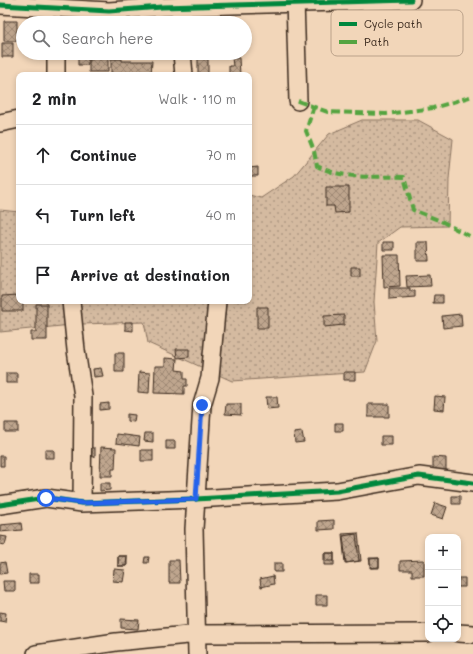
<!DOCTYPE html>
<meta charset="utf-8">
<style>
body{margin:0;font-family:Mali,sans-serif;background:#f6f6f6;color:#202124}
.controls{position:absolute;right:12px;bottom:12px;display:grid;overflow:hidden;border-radius:8px;box-shadow:0 2px 6px #0003}
.controls button{width:36px;height:36px;display:grid;place-items:center;padding:0;border:0;border-bottom:1px solid #e0e0e0;background:#fff;color:#202124;font:20px sans-serif}
.stop{position:absolute;width:12px;height:12px;margin:-9px;border:3px solid #2563eb;border-radius:50%;background:#fff}
.stop.end{background:#2563eb;border-color:#fff;box-shadow:0 1px 4px #0008}
.list{margin:0;padding:0;list-style:none}
h2{display:flex;justify-content:space-between;align-items:center;height:52px;margin:0;padding:0 16px;font-size:17px}
h2 small{font-size:13px;font-weight:400;color:#757577}
.list li{display:grid;grid-template-columns:26px 1fr auto;gap:12px;align-items:center;box-sizing:border-box;height:60px;padding:0 16px;border-top:1px solid #e0e0e0}
.list b{display:block;font-size:15px;white-space:nowrap}
.list em{font-size:13px;font-style:normal;color:#757577}
.icon{flex:none;width:22px;height:22px;fill:none;stroke:currentColor;stroke-width:2;stroke-linecap:round;stroke-linejoin:round}
.map{position:relative;flex:none;width:473px;height:654px;overflow:hidden}
.search{position:absolute;background:#fff;box-shadow:0 2px 6px #0003;left:16px;top:16px;width:236px;height:44px;display:flex;align-items:center;gap:10px;box-sizing:border-box;padding:0 14px;border-radius:22px;color:#757577;font-size:15px}
.panel{position:absolute;background:#fff;box-shadow:0 2px 6px #0003;left:16px;top:72px;width:236px;height:232px;border-radius:8px}
.map>svg:first-child{display:block}
</style>
<div class="map">
<svg width="473" height="654" viewBox="0 0 473 654">
<defs>
<pattern id="grass-dots" width="8" height="8" patternUnits="userSpaceOnUse"><rect width="8" height="8" fill="#d4baa0"/><path d="M2 2h.1M6 6h.1" fill="none" stroke="#ad9782" stroke-width="1.8" stroke-linecap="round"/></pattern>
<pattern id="building-cross-hatch" width="8" height="8" patternUnits="userSpaceOnUse"><rect width="8" height="8" fill="#bfa68e"/><path d="M0 0l8 8M0 8l8-8" fill="none" stroke="#9c8773"/></pattern>
</defs>
<rect width="100%" height="100%" fill="#f2d6b9"/>
<filter id="ink" filterUnits="userSpaceOnUse"><feTurbulence type="fractalNoise" baseFrequency=".025" numOctaves="2"/><feDisplacementMap in="SourceGraphic" scale="8" xChannelSelector="R" yChannelSelector="G"/><feConvolveMatrix kernelMatrix="1 2 1 2 8 2 1 2 1" color-interpolation-filters="sRGB"/></filter>
<g filter="url(#ink)">
<path fill="url(#grass-dots)" stroke="#88725f" d="M362,120H418L453,139L449,179L448,226L400,227L378,243L374,302L377,341L365,372L232,381L148,343L144,322L82,324L0,332V210L19,212V301H249V195L261,198L294,176L329,134Z"/>
<path fill="url(#building-cross-hatch)" stroke="#3b2a1e" d="M34,14H43V23H34Z
M4,21H17V41H4Z
M2,43H13V57H2Z
M28,53H43V56H28Z
M198,53H207V56H198Z
M212,53H239V56H212Z
M78,57H88V65H78Z
M232,58H239L240,75H229V66H233Z
M89,59H108V72H89Z
M111,59H122V61H152L151,75H111Z
M198,59H208V75H198Z
M258,167V176H249V168Z
M326,187H349V212L335,213L334,206H326Z
M383,242H394V250H383Z
M417,242H428L429,261H417Z
M383,255H399L400,286L384,287Z
M351,267H360V276H351Z
M430,275L431,286L407,287L406,276Z
M389,288H410V291H415V297L389,299Z
M19,295V301H23V311H2V296Z
M434,295H443V303H433Z
M36,304H47V340H31V332H36Z
M257,307H268V328H257Z
M461,314L462,326L443,328L442,316Z
M344,315V325L324,327V316Z
M125,322H133V331L125,330Z
M176,349H189V357L177,358Z
M115,353H124V372H115Z
M165,358L177,359L176,370L184,371V379H187V386H184V394L154,393L155,366H165Z
M101,368L103,376L94,377L93,369Z
M139,372L150,373L149,393L138,392Z
M344,372H355V380H344Z
M6,373H17V383H6Z
M435,396L445,397L444,410L434,409Z
M266,397H277L278,408L267,409Z
M109,403V409L100,410V404Z
M226,404H241V415L225,414Z
M368,404H389V417H368Z
M127,414L135,415L134,422L127,421Z
M5,423H18V432H5Z
M335,423H343V431H335Z
M302,432L304,442L295,443L294,433Z
M145,433H153V442L144,441Z
M117,434L140,437L139,446L116,443Z
M381,436H392V445H381Z
M166,441H175V449H166Z
M101,447L116,448L115,469H112V476H100Z
M87,448H95V457L87,456Z
M45,450H54V458H45Z
M141,450H153V461H141Z
M0,456H4V466H0Z
M433,457L446,458V471L433,470Z
M100,483H110V490L100,491Z
M452,496H460V504H452Z
M435,503L447,507L443,519L431,515Z
M334,520V529L318,530V521Z
M21,523L22,530L0,532V525Z
M358,533L361,561L345,563L342,534Z
M356,534L359,561L346,563L343,536Z
M0,536L7,537L5,545L0,544Z
M324,553H334V565H324Z
M325,553H334V561H325Z
M118,556H127V566H118Z
M118,556H127L126,566H118Z
M145,557H149L148,563H144Z
M369,558H379V568H371Z
M379,558V567L370,568V559Z
M169,560H179L180,583H169Z
M424,560V576H412V570H400V561Z
M5,562L7,573L0,574V563Z
M274,563H282V572H274Z
M114,569L125,570L123,582L113,581Z
M29,574H39V583H29Z
M273,576L274,584L261,587L260,579Z
M458,578H465V587H458Z
M3,581H15V591H4Z
M316,595H327V605H316Z
M0,612L6,613L5,622L0,621Z
M121,619L139,620L138,629L121,628Z"/>
<g fill="none" stroke-linecap="round" stroke-linejoin="round">
<defs>
<path id="minor" d="M295,0L298,101
M0,5L109,11L162,7L411,0
M182,7V23
M56,53V75
M182,53L184,75
M0,123L19,119
M71,301L76,350L83,396L82,503
M0,505L46,498L82,503L196,499L337,491L419,476L473,483
M458,633L473,634
M36,654L116,642L198,634L428,633
M197,654L194,529L202,405L210,378L217,301"/>
</defs>
<use href="#minor" stroke="#3b2a1e" stroke-width="20"/>
<use href="#minor" stroke="#f2d6b9" stroke-width="17"/>
<path stroke="#54a441" stroke-width="4" stroke-dasharray="8 4" stroke-linecap="butt" d="M298,101L328,112L386,114L433,108L473,96
M314,106L306,131L314,151L317,166C343,180 375,176 404,177L413,210L441,221L471,237"/>
<defs>
<path id="cycleway" d="M0,5L109,11L162,7L411,0
M0,505L46,498L82,503L196,499L337,491L419,476L473,483"/>
</defs>
<use href="#cycleway" stroke="#f2d6b9" stroke-width="8"/>
<use href="#cycleway" stroke="#00873e" stroke-width="5"/>
</g>
</g>
<g fill="none" stroke-linecap="round" stroke-linejoin="round" filter="url(#ink)">
<path stroke="#2563eb" stroke-width="5" d="M46,498L82,503L196,499L202,405"/>
</g>
<rect x="331" y="10" width="132" height="46" rx="6" fill="#f2d6b9" stroke="#bba28a" stroke-width="1"/>
<rect x="339" y="22" width="18" height="4" fill="#00873e"/>
<rect x="339" y="40" width="18" height="4" fill="#54a441"/>
<g font-size="11" fill="#3b2a1e">
<text x="364" y="28">Cycle path</text>
<text x="364" y="46">Path</text>
</g>
</svg>
<div class="controls">
<button>+</button>
<button>−</button>
<button><svg class="icon" aria-label="locate" viewBox="0 0 24 24"><circle cx="12" cy="12" r="6"/><path d="M12 2v4M12 18v4M2 12h4M18 12h4"/></svg></button>
</div>
<div class="stop" style="left:46px;top:498px"></div>
<div class="stop end" style="left:202px;top:405px"></div>
<div class="search"><svg class="icon" aria-label="search" viewBox="0 0 24 24"><circle cx="10" cy="10" r="6"/><path d="M15 15l6 6"/></svg>Search here</div>
<section class="panel">
<h2>2 min<small>Walk · 110 m</small></h2>
<ul class="list">
<li><svg class="icon" aria-label="ahead" viewBox="0 0 24 24"><path d="M12 20V5M6 11l6-6 6 6"/></svg><div><b>Continue</b></div><em>70 m</em></li>
<li><svg class="icon" aria-label="left" viewBox="0 0 24 24"><path d="M17 20v-9H6M10 6l-5 5 5 5"/></svg><div><b>Turn left</b></div><em>40 m</em></li>
<li><svg class="icon" aria-label="arrive" viewBox="0 0 24 24"><path d="M6 21V4h12l-3 4 3 4H6"/></svg><div><b>Arrive at destination</b></div></li>
</ul>
</section>
</div>
